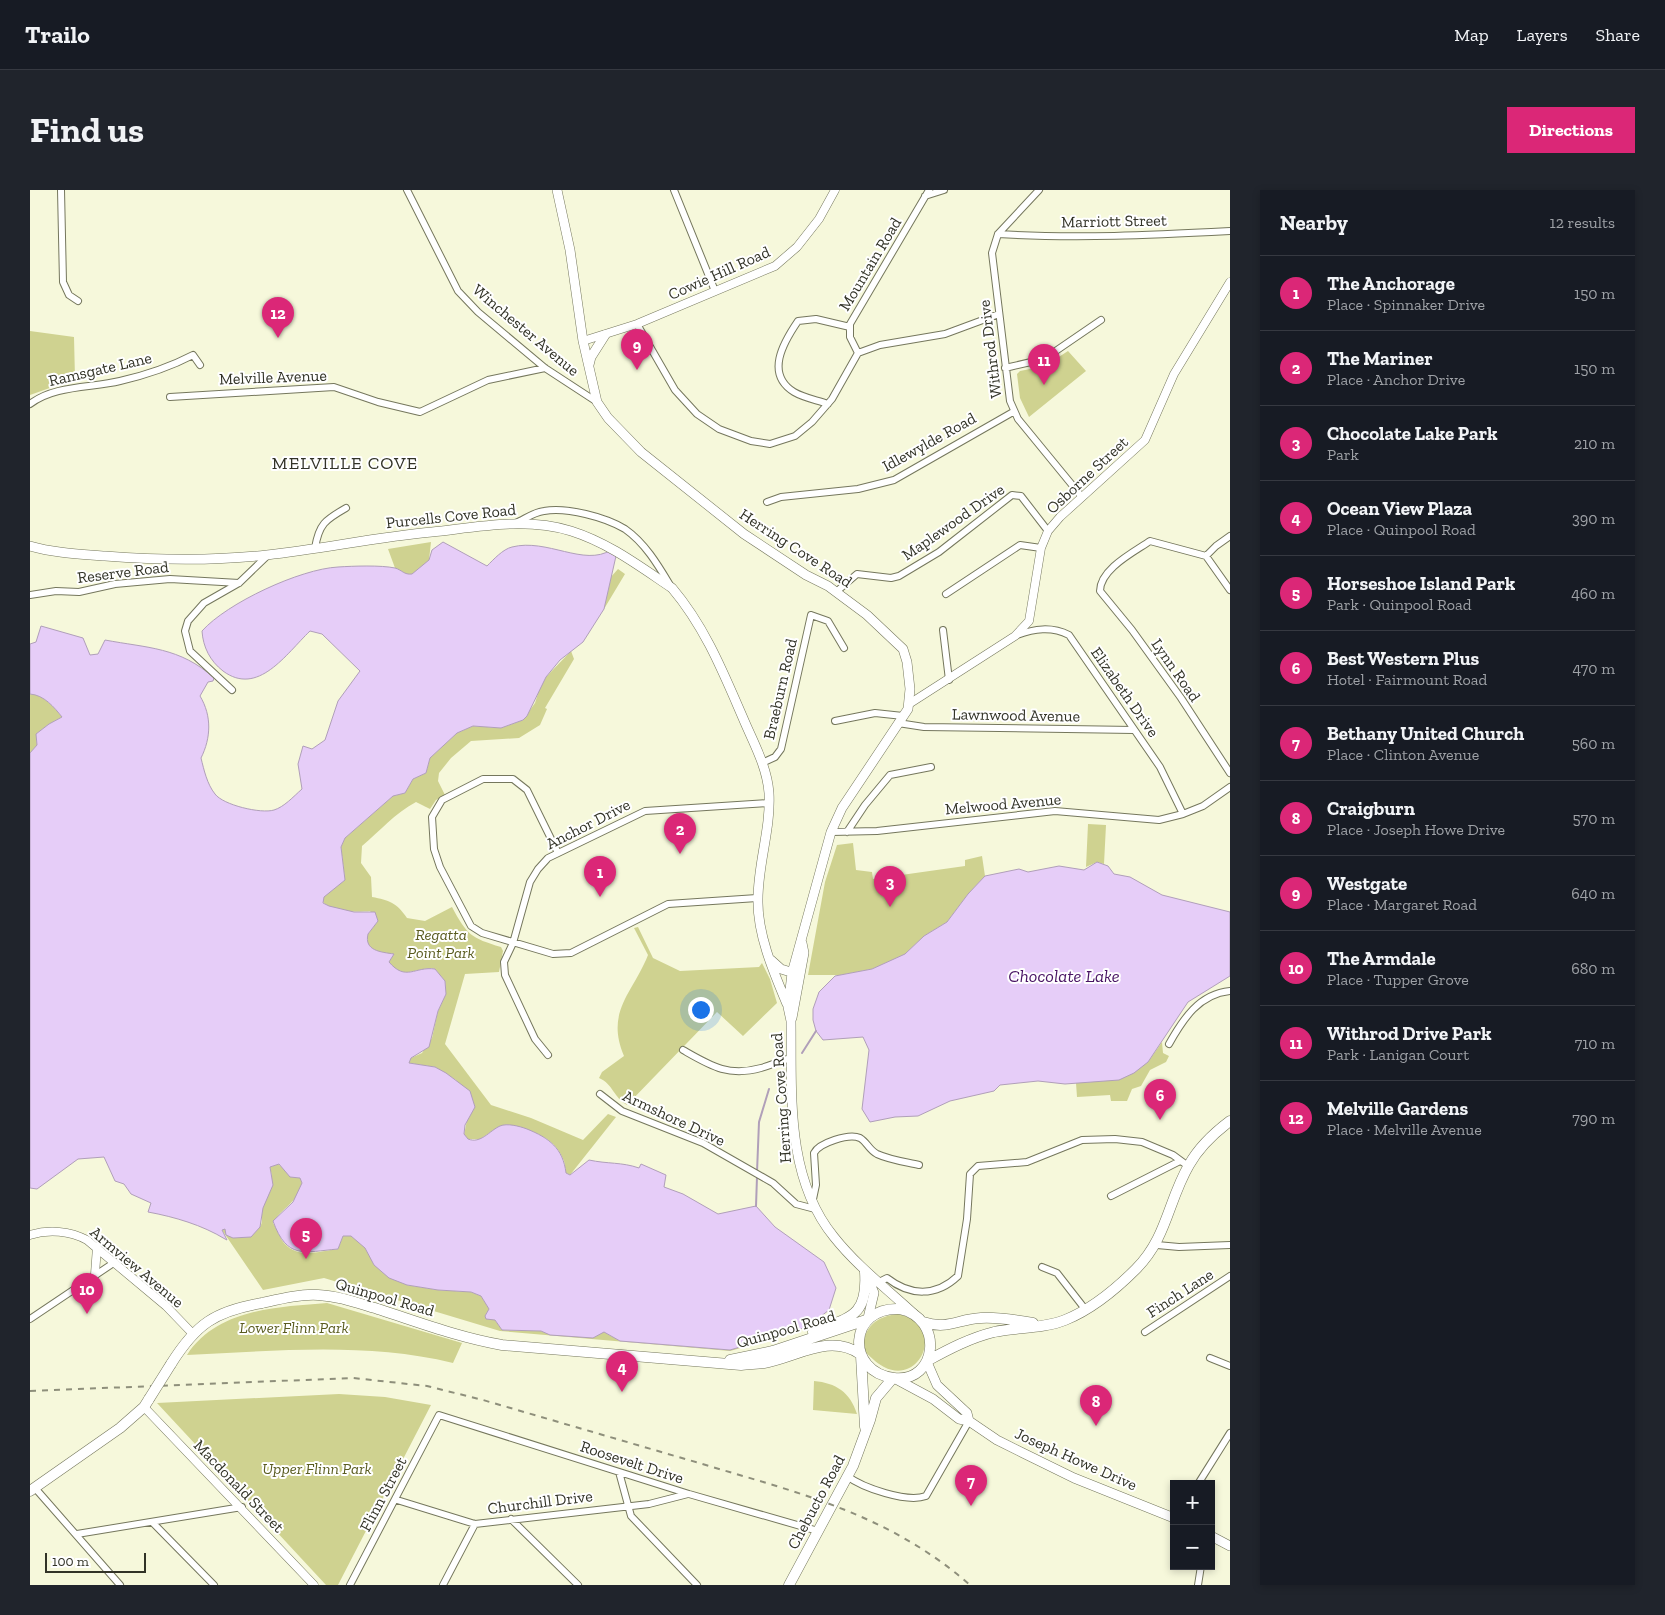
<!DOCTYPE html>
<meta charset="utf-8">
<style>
body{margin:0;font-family:"Zilla Slab",serif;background:#20242c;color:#f1f3f6}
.controls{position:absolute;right:15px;bottom:15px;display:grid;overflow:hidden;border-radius:0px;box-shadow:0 2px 8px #0003}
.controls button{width:45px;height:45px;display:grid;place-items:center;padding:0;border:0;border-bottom:1px solid #363941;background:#171b24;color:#f1f3f6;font:25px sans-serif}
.scale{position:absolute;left:15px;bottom:12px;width:101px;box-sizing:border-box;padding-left:5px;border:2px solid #323327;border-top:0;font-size:14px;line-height:18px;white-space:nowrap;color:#323327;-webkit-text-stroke:4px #fff;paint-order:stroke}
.you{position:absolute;left:670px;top:819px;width:18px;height:18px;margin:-12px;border:4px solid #fff;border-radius:50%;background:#1a73e8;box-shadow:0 0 0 8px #1a73e833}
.badge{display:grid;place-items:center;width:32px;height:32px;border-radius:50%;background:#db2777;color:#fff;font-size:16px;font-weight:700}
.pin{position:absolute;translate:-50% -41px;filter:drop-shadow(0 1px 2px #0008)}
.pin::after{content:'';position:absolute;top:26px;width:18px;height:15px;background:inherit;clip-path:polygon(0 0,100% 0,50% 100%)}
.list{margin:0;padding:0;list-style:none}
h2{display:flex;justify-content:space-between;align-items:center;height:65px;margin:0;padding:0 20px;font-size:21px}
h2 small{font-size:16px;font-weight:400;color:#9ea1a6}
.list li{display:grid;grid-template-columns:32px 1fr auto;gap:15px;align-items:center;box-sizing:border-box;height:75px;padding:0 20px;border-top:1px solid #363941}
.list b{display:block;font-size:19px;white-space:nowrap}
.list p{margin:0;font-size:16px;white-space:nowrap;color:#9ea1a6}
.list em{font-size:16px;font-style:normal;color:#9ea1a6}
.map{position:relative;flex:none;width:1200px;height:1395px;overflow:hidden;border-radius:0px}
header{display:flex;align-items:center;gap:30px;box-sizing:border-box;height:70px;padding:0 25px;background:#171b24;border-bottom:1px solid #363941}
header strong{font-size:24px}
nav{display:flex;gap:28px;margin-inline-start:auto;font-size:18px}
.intro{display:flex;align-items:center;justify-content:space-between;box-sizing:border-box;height:120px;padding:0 30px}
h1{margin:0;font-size:35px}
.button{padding:12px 22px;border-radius:0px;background:#db2777;color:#fff;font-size:18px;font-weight:700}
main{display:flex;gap:30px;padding:0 30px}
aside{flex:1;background:#171b24;border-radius:0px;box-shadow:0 2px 8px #0003}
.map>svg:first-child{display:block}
</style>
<header>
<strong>Trailo</strong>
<nav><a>Map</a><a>Layers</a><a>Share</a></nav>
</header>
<div class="intro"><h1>Find us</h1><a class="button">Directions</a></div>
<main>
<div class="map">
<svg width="1200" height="1395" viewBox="0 0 1200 1395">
<rect width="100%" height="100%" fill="#f6f8db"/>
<path fill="#cfd290" d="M0,141L44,147L45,189L0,205Z
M1038,161L1056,181L999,227L990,208L987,184L990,181L1015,176Z
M401,352L399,370L385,383L378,385L365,378L358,359Z
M588,379L595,384L574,419L580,388Z
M541,461L544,469L515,518L517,519L510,535L489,548L441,551L421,568L409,583L408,591L415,605L406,610L400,619L386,612C365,623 350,641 332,656L331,673L341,687L342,707C359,710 367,713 377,728L395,731L422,717C437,745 441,748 471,757L473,761L469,782L435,784L415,854L461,915L501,928L553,950L578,924L586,927L540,985L536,983C535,979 535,974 534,971C523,942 496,940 470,936L450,949H438L434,945L437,930L426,890L405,877L379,873L381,868L392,863L402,848L408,821L416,804L415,791L405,779C385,776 376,792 359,772L363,765C351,761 334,762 338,744L348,731L340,721C327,722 299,723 292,710L296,704L315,690L311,657L315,648L363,606L375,603L383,589L396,583L400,568L427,543L443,536L471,538L493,530L505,513L510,497L516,487Z
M0,504C14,505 24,517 32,527L19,534L6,544L7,555L0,563Z
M1058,634L1076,635L1074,674L1067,672L1056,677Z
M823,653L826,680L842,682L843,689L935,676V670L952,666L955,686L938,704L917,732L894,746L873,766L842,779L811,785H778L795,692L807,655Z
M608,737L623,768L650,781L729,777L732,773L740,789L747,813L713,846L687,822L597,915C584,908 583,894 569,888L572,882L594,866C575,821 603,803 618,765L604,738Z
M1132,852L1133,863L1139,866L1136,872L1120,880L1111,896L1102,899L1097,911H1081L1080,905L1047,907L1046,893L1118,872Z
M248,974L265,988H270L272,993C269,1012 251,1018 243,1033C248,1040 250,1049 255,1054C268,1069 291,1061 308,1059L313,1046H321L336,1058L344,1075L377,1095L408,1100L441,1102L451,1106L459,1119L455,1126L465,1130L472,1140L511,1141L520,1144L574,1142L590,1151L699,1160L740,1148L743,1149L700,1161L470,1141L294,1088L233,1100L192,1040L195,1039L203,1048C213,1048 226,1045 231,1035C233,1030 231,1024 232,1019C237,1003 245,994 240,977Z
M297,1113L432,1153L423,1173C335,1152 247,1161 157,1165C187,1119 247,1117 297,1113Z
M868,1124C917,1135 891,1196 854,1177C846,1173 840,1166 833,1160C833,1138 846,1126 868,1124Z
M784,1191C806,1193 820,1202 827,1224L783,1220Z
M309,1204L355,1207L401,1215L308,1395H296L127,1213Z"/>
<path fill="#e6cdf8" stroke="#b09fb9" d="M413,352L457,376C463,370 473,359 482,357C517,348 554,377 581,360L586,366L574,419L553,452L530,470L516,487L497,526L493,530L471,538L443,536L427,543L400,568L396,583L383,589L375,603L363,606L315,648L311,657L315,690L294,707L293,713L299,716L324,722H345L348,731L338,744C334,761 351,762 364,764L359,772C376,792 385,776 405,779L415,791L416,804L408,821L399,857L381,868L379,873L405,877L416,883L440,901L445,917L435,935L434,944L438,949C451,954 459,941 470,936C477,933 489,936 497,939C519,948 533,958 536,983L540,985L559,970C577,974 592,972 609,978L611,974L636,985L634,997L653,1004L688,1024L726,1016L745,1037L794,1072L806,1098L799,1120L777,1137L700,1160L590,1151L574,1142L563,1148L520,1145L511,1141L472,1140L465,1130L456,1129L455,1126L459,1119L451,1106L441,1102L408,1100L377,1095L359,1088L344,1075L335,1058L321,1046H313L308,1059C274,1062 257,1070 243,1031L263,1012L272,993L270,988L260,987L249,974L240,977L243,995L233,1018L230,1037L221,1047L203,1048L196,1045L195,1039L192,1040L197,1050L195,1049C172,1035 145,1027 118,1022L121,1013L101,1004L94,994L85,991L74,967L48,969L7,999L0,998V563L7,555L6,544L19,534L32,527C24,517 14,505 0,504V454L6,452L11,436L53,448L60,465L68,464L75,450C117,458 150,457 184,488L183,491L178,492L170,506C182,526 181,548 171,568C174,580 177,594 185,604C193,615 231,624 244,620C254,617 263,607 272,599L268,574L273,556L282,559L295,550L308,511L330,481L292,444L280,441C256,464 228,507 193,481C180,471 173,457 172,441C197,413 270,379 308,377C323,376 351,375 365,378C372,380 374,385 382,384L399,370L402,360Z
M1067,672L1078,676L1084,684L1100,687L1132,705L1200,722V786L1158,812L1118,872L1104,883L1089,890L1035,894L1008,891L970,895L964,901L920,911L888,926L865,927L840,932L832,919L839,860L833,847L793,850L786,841L783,830V819L789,802L805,786L842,779L875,764L894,746L917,732L938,704L955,686L989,679L998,682L1029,676L1054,680Z"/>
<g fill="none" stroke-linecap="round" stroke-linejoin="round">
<path stroke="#b09fb9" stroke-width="2" d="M772,863L786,841
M727,982L729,932L739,899
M726,1016L727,987"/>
<defs>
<path id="minor" d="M31,0L33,92L39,105L48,111
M377,0L428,101L448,122L515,178L567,212
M644,0L685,101
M1009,0L968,44L962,63L980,211L988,229L1052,307
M895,6L914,0
M968,44C1046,49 1123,45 1200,41
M607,134L645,200L667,224L689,239L721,251L740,254L765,246L782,232L802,209L828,163L850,155L915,144L969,124
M828,163L820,147V134L899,0
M975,178L1014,169L1071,130
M140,207L304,197L348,212L390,222L458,190L515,178
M0,214C24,195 62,198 90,191C116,185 140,177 163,165L170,175
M798,214C787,210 774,208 764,202C735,184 753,153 768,131L786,129L820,137
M737,312L751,307L828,299L864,290L983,222
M486,333C495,329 504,322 514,321C537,317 575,327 595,339C615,353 628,375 640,395
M285,358C289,334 295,330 316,318
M1176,366L1186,356L1200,346
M1200,400L1176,366L1120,351C1104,362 1070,379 1070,401L1102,440L1151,508L1200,583
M806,402L827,384L861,388L869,386L909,362L982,305L991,306L1018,341
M916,404L990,355L1011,358
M0,405L26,401L49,402L85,394L140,389L209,393
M913,440L919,490
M987,445C1004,439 1021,436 1039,445L1130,577L1153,624
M202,500L160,461L155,441L158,431L174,413L209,393L238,365
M805,531L845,523L873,526
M868,533L894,537L1104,540
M732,573L745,567L751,559L781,425L798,431L814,458
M801,642L847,641L1025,621L1129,630L1153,624L1173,616L1200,597
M817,642L835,615L860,585L901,577
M528,663L497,600L483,589H453L412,610L402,627L404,659L410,677L441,736L452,743L523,764L541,763L638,714L727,708
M1139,854C1153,829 1169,804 1200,801
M653,860C681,876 698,887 731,878C742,875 751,870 762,868
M518,865L505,849L475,785L474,772L483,753L500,692L508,679L518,668L615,621L739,613
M570,904L592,921L673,953L743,993L766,1014L785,1019
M1081,1006L1150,971
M782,1014L786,995L784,963C789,953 819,943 830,948C837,952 839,960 847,964C860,970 876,972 889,975
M1127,1055L1149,1057L1200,1055
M1012,1077L1027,1083L1055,1119
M849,1092L857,1088C880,1106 906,1107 928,1086L937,1029L940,984L948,976L997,972L1052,950L1085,949L1112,952L1143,965L1158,976
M0,1129L85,1072
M1115,1142L1200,1086
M1180,1168L1200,1176
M589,1282L601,1326L667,1395
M817,1286C833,1298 877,1313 896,1306L939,1231
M1168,1294L1200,1243
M5,1298L90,1395
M367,1310L445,1334L619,1314L658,1304
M481,1329L548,1395
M123,1333L184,1395
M47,1344L212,1317
M320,1395L409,1225L659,1304L788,1341
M413,1395L445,1334
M1168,1395L1171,1376"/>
<path id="tertiary" d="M553,151L607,134L745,76L767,57L789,29L805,0
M879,514L985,446L999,431L1011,358L1018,341L1030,327L1115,250L1144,184L1200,92
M0,1045C19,1039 40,1041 57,1050L136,1116L162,1143
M65,1084L67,1057
M114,1217L284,1395"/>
<path id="secondary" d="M527,0L540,60L553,151L567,212L578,228L611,262L714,344L776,385L798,396L837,425L873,459L877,472L880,499L878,519L812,618L801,642L762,783L758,817L761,831C762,903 755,987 804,1047C827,1076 856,1098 883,1123
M559,175L561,167L575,145
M0,356C24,363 50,364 75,366C128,370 184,371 237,365C292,359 347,347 402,342C448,337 495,327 541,341C579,353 609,376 642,398C675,437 693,482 713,528C723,552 737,576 739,603C741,639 728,673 728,709C727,744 744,783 757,814
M741,770L751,779L767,784
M762,828L774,763L772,753
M836,1084L844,1103L838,1128
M897,1172L907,1195L937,1223L939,1231
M864,1188L903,1209L929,1229L939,1231L967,1250L993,1263L1044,1288L1144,1328
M1181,1346L1200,1356"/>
<path id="primary" d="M870,1119C914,1128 908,1193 864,1188C815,1182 818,1116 870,1119Z
M893,1132C918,1140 928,1129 951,1128C968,1127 986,1130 1003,1133
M783,1142C820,1127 838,1127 835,1082
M831,1166L835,1237
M700,1170L743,1161L836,1130
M897,1171C919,1159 940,1148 964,1142C987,1137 1013,1139 1035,1130C1060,1120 1087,1098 1106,1079C1137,1048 1138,1011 1159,975C1169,957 1184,943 1200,931
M141,1174C166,1134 185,1121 232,1113C250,1109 269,1104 288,1105C310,1106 330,1114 351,1120C391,1133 431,1148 472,1155L711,1175C718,1174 726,1174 734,1173C767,1167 799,1143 830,1164
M0,1301L90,1238L114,1217L119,1209
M759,1395L823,1276L840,1230L846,1208L863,1188"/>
</defs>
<use href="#minor" stroke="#75775d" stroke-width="8"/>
<use href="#tertiary" stroke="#75775d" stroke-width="9"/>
<use href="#secondary" stroke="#75775d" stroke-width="10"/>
<use href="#primary" stroke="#75775d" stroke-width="11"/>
<use href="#minor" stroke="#fff" stroke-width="6"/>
<use href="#tertiary" stroke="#fff" stroke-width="8"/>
<use href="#secondary" stroke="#fff" stroke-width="9"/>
<use href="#primary" stroke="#fff" stroke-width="10"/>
<path stroke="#8e8f7b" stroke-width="2" stroke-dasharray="6 6" stroke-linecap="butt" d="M0,1201L323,1188L397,1196L453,1210C525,1231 597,1252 669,1273C769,1303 859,1324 940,1395"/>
<defs>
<path id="primary-bridge" d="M119,1209L141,1174"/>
</defs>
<use href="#primary-bridge" stroke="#75775d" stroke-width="11" stroke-linecap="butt"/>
<use href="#primary-bridge" stroke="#fff" stroke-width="10"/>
</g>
<g text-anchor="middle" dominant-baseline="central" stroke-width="4" stroke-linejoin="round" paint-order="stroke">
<g font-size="16" fill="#323327" stroke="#fff">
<text transform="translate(1084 31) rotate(-1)">Marriott Street</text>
<text transform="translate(840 74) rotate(-59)">Mountain Road</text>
<text transform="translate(689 83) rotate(-24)">Cowie Hill Road</text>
<text transform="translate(496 140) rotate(40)">Winchester Avenue</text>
<text transform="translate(960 159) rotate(-97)">Withrod Drive</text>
<text transform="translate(70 179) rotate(-13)">Ramsgate Lane</text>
<text transform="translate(243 187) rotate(-2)">Melville Avenue</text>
<text transform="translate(899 252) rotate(-29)">Idlewylde Road</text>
<text transform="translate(1057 285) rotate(-43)">Osborne Street</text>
<text transform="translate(421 326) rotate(-6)">Purcells Cove Road</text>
<text transform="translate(923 332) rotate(-35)">Maplewood Drive</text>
<text transform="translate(766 358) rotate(33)">Herring Cove Road</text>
<text transform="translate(93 382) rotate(-7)">Reserve Road</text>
<text transform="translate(1146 480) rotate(55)">Lynn Road</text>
<text transform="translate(750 499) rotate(-77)">Braeburn Road</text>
<text transform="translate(1095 502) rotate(55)">Elizabeth Drive</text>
<text transform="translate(986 525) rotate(1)">Lawnwood Avenue</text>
<text transform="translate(973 614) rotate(-5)">Melwood Avenue</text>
<text transform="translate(558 634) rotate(-27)">Anchor Drive</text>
<text transform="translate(751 908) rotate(-94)">Herring Cove Road</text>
<text transform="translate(644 928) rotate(25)">Armshore Drive</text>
<text transform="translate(107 1077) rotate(40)">Armview Avenue</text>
<text transform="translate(1150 1103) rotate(-33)">Finch Lane</text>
<text transform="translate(355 1107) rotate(16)">Quinpool Road</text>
<text transform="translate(756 1139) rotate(-16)">Quinpool Road</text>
<text transform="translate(1046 1269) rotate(24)">Joseph Howe Drive</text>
<text transform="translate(602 1272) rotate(18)">Roosevelt Drive</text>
<text transform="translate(209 1296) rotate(46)">Macdonald Street</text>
<text transform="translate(353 1304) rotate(-62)">Flinn Street</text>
<text transform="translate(510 1312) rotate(-7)">Churchill Drive</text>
<text transform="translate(786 1312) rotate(-62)">Chebucto Road</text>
</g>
<g font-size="16" font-style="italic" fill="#595b1f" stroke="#fff">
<text x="411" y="744">Regatta<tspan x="411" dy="18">Point Park</tspan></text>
<text x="264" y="1137">Lower Flinn Park</text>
<text x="287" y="1278">Upper Flinn Park</text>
</g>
<g font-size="18" letter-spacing="1" fill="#323327" stroke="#fff">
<text x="315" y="273">MELVILLE COVE</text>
</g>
<g font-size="18" font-style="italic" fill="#481363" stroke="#fff">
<text x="1034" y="786">Chocolate Lake</text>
</g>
</g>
</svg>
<div class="controls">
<button>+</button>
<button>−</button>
</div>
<div class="scale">100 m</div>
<div class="you"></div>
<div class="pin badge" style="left:570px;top:707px">1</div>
<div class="pin badge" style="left:650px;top:664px">2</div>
<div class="pin badge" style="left:860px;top:717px">3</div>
<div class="pin badge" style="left:592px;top:1202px">4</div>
<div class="pin badge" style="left:276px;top:1069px">5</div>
<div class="pin badge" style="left:1130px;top:930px">6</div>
<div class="pin badge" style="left:941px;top:1316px">7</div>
<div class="pin badge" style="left:1066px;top:1236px">8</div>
<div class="pin badge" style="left:607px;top:180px">9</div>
<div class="pin badge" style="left:57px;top:1124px">10</div>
<div class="pin badge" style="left:1014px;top:195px">11</div>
<div class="pin badge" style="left:248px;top:148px">12</div>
</div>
<aside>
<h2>Nearby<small>12 results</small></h2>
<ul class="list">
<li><span class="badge">1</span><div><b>The Anchorage</b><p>Place · Spinnaker Drive</p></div><em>150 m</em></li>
<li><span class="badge">2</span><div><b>The Mariner</b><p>Place · Anchor Drive</p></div><em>150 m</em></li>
<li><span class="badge">3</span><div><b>Chocolate Lake Park</b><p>Park</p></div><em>210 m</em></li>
<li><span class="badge">4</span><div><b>Ocean View Plaza</b><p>Place · Quinpool Road</p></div><em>390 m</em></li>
<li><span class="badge">5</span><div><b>Horseshoe Island Park</b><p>Park · Quinpool Road</p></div><em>460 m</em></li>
<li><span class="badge">6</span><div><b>Best Western Plus</b><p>Hotel · Fairmount Road</p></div><em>470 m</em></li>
<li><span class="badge">7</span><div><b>Bethany United Church</b><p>Place · Clinton Avenue</p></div><em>560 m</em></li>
<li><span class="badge">8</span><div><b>Craigburn</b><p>Place · Joseph Howe Drive</p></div><em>570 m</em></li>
<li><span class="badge">9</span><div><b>Westgate</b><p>Place · Margaret Road</p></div><em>640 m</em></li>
<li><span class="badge">10</span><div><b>The Armdale</b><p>Place · Tupper Grove</p></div><em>680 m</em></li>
<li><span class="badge">11</span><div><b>Withrod Drive Park</b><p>Park · Lanigan Court</p></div><em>710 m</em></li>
<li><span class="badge">12</span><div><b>Melville Gardens</b><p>Place · Melville Avenue</p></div><em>790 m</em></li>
</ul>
</aside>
</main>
